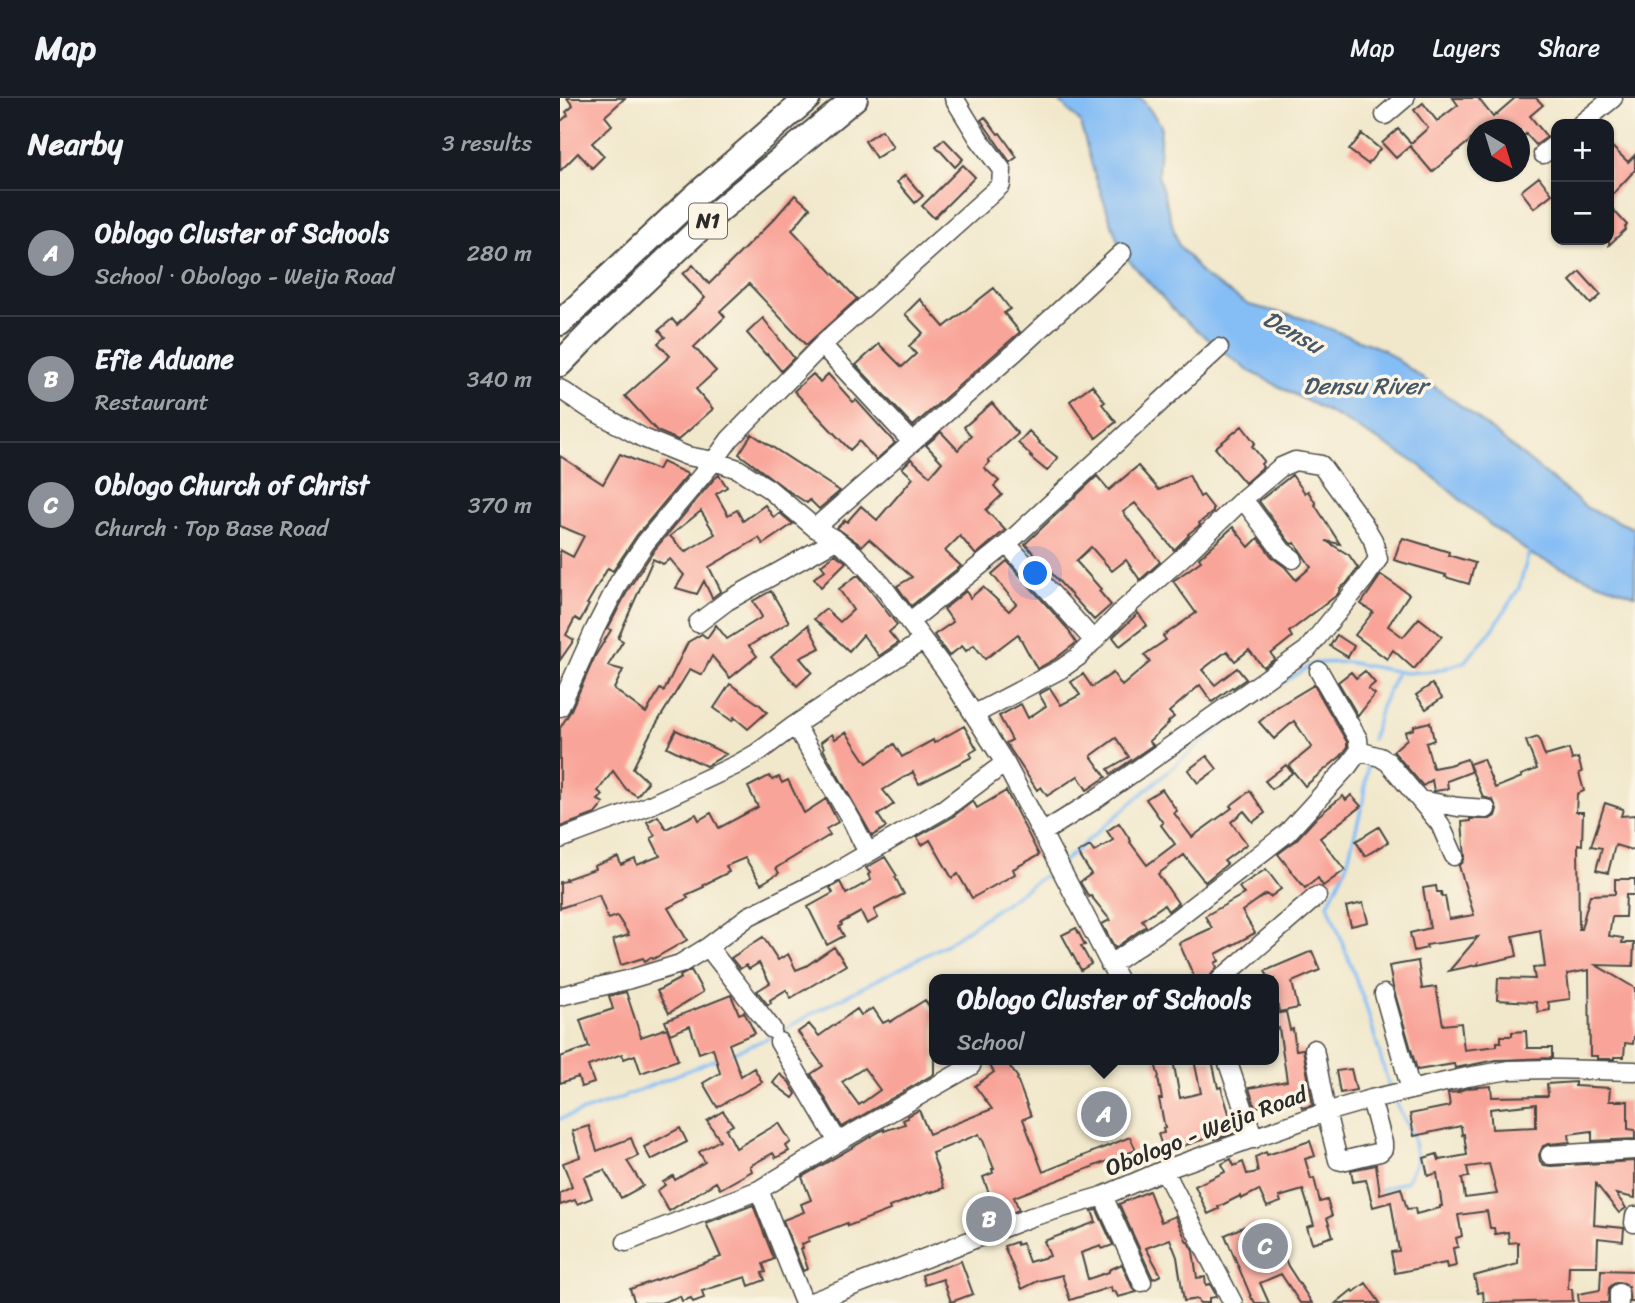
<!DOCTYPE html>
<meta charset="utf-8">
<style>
body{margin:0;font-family:Sriracha,sans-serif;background:#20242c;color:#f1f3f6}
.controls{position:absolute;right:21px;top:21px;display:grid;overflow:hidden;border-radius:14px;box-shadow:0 2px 5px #0004}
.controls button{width:63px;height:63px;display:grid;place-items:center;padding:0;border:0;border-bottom:2px solid #363941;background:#171b24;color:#f1f3f6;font:35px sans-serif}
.compass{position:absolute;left:907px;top:21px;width:63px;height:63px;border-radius:50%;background:#171b24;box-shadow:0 2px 5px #0004;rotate:142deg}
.you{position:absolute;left:476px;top:476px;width:24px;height:24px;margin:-18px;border:5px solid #fff;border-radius:50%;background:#1a73e8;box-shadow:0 0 0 10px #1a73e833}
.badge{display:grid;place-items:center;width:46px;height:46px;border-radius:50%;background:#8c9099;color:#fff;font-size:23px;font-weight:700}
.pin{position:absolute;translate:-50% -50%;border:4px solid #fff;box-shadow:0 2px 7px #0006}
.popup{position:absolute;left:369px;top:876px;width:350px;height:91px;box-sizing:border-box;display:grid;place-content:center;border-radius:14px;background:#171b24;filter:drop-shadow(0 2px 5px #0005);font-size:23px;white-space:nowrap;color:#9ea1a6}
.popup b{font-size:26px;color:#f1f3f6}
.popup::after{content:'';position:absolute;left:50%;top:100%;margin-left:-14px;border:14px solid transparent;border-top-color:#171b24}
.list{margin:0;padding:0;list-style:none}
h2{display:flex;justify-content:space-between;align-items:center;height:91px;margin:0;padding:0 28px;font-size:30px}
h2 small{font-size:23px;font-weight:400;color:#9ea1a6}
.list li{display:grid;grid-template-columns:46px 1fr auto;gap:21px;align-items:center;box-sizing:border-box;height:126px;padding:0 28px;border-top:2px solid #363941}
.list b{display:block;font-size:26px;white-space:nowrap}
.list p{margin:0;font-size:23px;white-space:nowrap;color:#9ea1a6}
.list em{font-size:23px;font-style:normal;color:#9ea1a6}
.map{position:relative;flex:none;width:1075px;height:1205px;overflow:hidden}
header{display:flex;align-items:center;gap:42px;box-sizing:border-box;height:98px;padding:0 35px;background:#171b24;border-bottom:2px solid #363941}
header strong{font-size:33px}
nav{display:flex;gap:38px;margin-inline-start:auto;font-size:24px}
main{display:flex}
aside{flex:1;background:#171b24}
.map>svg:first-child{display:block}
</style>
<header>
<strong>Map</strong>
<nav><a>Map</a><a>Layers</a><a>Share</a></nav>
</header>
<main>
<aside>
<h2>Nearby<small>3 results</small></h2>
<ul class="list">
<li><span class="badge">A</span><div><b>Oblogo Cluster of Schools</b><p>School · Obologo - Weija Road</p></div><em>280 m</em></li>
<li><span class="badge">B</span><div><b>Efie Aduane</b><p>Restaurant</p></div><em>340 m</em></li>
<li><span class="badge">C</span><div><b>Oblogo Church of Christ</b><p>Church · Top Base Road</p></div><em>370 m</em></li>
</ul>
</aside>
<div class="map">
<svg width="1075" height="1205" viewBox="0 0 1075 1205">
<rect width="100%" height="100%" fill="#fcf5e5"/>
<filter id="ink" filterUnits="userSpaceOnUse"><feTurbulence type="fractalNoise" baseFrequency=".0143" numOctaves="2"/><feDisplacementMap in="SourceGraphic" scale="14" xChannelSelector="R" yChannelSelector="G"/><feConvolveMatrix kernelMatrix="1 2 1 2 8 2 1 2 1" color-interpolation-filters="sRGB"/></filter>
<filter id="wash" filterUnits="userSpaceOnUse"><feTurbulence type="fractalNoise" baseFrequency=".00686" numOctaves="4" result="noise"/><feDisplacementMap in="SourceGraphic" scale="28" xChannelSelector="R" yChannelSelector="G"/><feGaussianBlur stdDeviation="1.57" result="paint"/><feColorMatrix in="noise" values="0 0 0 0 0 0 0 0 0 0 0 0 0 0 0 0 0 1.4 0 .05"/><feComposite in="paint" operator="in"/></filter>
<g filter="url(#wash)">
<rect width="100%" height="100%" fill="#f1e8cc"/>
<path fill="#85bdf5" stroke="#587490" stroke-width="2" d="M496,0H581L601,27L598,77L618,146L644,178L689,207L742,220L822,251L908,313L1027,410L1075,431V497L1026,480L974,458L929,426L858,366L780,320L687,272L618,217L562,155L534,75L520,24Z"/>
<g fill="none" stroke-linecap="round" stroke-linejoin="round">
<path stroke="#85bdf5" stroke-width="3.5" d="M812,641L821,609L837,574
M808,665L803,704L786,769L768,806L806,908L829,988
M504,763L620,663L694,602L755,565L786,564L846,575L876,573L904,564L933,531L959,490L970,451
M169,956L214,938L251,916L385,847L495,770
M0,1021L53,1003L158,960
M817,1093L847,1083L857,1062L853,1039L836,1005"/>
</g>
<g id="blocks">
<path fill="#f9a499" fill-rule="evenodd" d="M7,0H65L45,18L52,27L32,45L44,58L32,70L18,55L0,73V24L8,17L6,14L13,8Z
M893,0H918L933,19L955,0H976L983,7L970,18L987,39L976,47L966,36L960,41V32H918V36L872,74L850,48L836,60L822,45L838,31L851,45L868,30L854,12L863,5L877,23L898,7Z
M425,19L438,36L440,35L457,59L450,64L421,22Z
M322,32L333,49L316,60L305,43Z
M802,36L820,51L808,66L789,52Z
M384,41L403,61L395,69L376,48Z
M1049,46L1068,64L1075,57V72L1049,100Z
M403,67L415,79L374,120L362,108Z
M345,77L363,98L355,105L337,84Z
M979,79L992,96L974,110L961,93Z
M235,97L250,110L232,132L297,201L246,247L189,186L160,213L165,219L134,249L156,273L136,291L153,311L118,342L97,333L65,298L110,258L98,245L105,239L99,232L112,221L117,227L145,200L123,176L133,167L149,186L214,121Z
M1049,107L1067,127L1065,129L1066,131L1049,147Z
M1020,174L1041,197L1031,206L1010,183Z
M434,190L450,211L444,215L460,234L353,328L296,267L319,246L342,269L356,256L349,248L363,235L345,216L360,201L384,229Z
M203,220L234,260L221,273L207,256L206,257L187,235Z
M253,276L260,284L268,276L293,304L296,302L335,345L316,362L299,343L290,352L234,293Z
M532,287L545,304L542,306L556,324L536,340L510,303Z
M432,305L458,336L428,362L430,364L424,370L439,383L434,388L442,397L426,412L445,432L416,457L400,438L385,453L401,468L351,508L337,488L352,479L309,441L302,448L277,430L285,422L287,424L301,408L317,422L353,380L342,370L351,361L370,378L382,364L366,347L381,334L398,352L411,338L404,329Z
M682,328L695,345L692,348L704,363L701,366L703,369L685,385L655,350Z
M469,333L480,344L479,345L498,360L487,373L470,359L472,358L458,345Z
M192,336L280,393L259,411L250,402L247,405L230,394L179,356Z
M60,356L98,372L102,364L128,376L77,437L53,473L48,470L27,506L29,507L20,523L15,520L6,537L14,542L0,562V452L13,459L24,438L0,428V358L43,386Z
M578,368L599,392L629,377L640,399L643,397L653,410V414L639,425L640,427L628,436L629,437L614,452L575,405L563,414L600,464L580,482L566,462L552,473L531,449L516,463L541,491L539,493L551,507L534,522L465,446L537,378L549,392Z
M159,377L167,389L156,396L168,417L177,412L183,423L205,407L214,420L220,415L233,426L203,446L199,440L149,469L161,493L152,500L144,483L137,496L116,490L124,477L110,461L103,466L93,461L58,540L63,543L48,568L63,572L54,591L86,615L100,591L104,593L128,544L142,536L147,540L156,527L167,541L202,519L193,503L211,493L229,524L189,548L197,558L170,580L152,558L142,577L130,571L89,638L73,670L88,684L77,698L66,691L53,673L38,693L43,697L38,702L44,705L35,716L0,729V630L10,614L35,558L51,532L48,530L69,490L95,451L154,381ZM141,413L155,436L125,454L110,438Z
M732,377L745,395L748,393L756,406L755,407L780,446L766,443L789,457L798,470L786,486L780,490L781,491L777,497L729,534L732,539L711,556L715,561L703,569L689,552L675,563L667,553L642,572L655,587L677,570L686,581L673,590L672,589L652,604L640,587L609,614L614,619L608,624L609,625L589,643L593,647L551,676L548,671L569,659L556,640L531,658L546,679L527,692L518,678L487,698L481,689L477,692L446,645L452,642L439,618L461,606L468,620L486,608L479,596L490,590L501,607L520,597L511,584L523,576L532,589L553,575L562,588L590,564L584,557L606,542L603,538L636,515L613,483L641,463L639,460L673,429L689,449L698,440L713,460L725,469L736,482L751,469L735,445L732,446L730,445L699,403Z
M843,440L889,454L888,457L915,465L909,486L885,479L886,477L834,462L839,447Z
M275,456L286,464L261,489L254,480L265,472L261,467Z
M447,463L507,530L516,545L495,561L477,571L458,536L425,561L414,547L406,553L402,548L389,558L374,537L393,524L384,511L406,493L410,500L423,489L449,513L456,506L432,476Z
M821,477L849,496L828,528L843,539L859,520L882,538L854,571L833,552L827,561L795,537L813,514L801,506Z
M296,478H299L306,487L337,527L329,534L338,545L319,558L303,537L289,553L254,521L266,511L280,524L293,512L279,491Z
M578,515L587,527L560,548L553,539Z
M248,527L260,550L240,560L252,574L237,588L211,559Z
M777,537L794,548L788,559L770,548Z
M805,573L815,585L808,591L815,596L798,618L778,584L791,574L796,580Z
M170,586L200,607L207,614L188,631L174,619L172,623L154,610Z
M872,586L882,600L866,611L856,597Z
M754,587L787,644V650L781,658L745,688L729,668L752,649L734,623L714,641L699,624L717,609Z
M870,624L874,642L866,645L873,670L889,667L907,661L911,674L887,683L888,691L875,693H874L872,682L863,688L833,653L847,641L845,634L854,631V628Z
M404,628L417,651L410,655L412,659L359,686L353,674L323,692L334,706L318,717L326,729L312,738L263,651L264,650L261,644L272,636L275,641L286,634L307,665L334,646L342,659L373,642L374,645Z
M116,632L166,656L146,668L107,649Z
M978,639L985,658L1009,651L1012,662L1018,660L1022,674L1019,675L1024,693L1017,696L1016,714H1023L1022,747L1018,746L1019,831H1021L1030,797L1055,796V781H1075V797H1066L1065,819H1052L1049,838L1063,840L1062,845H1074L1073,868L1036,867L1075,890V939H1074L1073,946L1065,945L1064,959H1054V961H1037V958H1030L1029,872L1007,876L1010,901L988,904L990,912L978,914L976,904L937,902L938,880L975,881L973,870L985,869L980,832L953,838L957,858L918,867V865L916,867L889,873L918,839L866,847L867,850L854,853L850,835L870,830L863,790L876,788L877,794H881L882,799L885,798L889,821L914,817L899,768L903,764L905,759L902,724L910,723V721H930L935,718L937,711L933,702L923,699L909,666L923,661L935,690L962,679L961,677L977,671L966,643Z
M647,658L657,671L638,685L628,672Z
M726,667L732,675L712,691L705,683Z
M209,678L212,682L219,679L222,685L228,682L244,715L266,701L278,724L266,731L270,737L216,770L219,775L201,786L185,760L166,768L169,774L143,787L144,789L126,797L128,800L108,810L127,842L93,861L91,859L85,863L83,860L61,867L53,842L69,837L57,818L48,821L39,797L0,810V784L7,783L6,781L35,771L34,768L58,759L61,767L75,761L77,767L100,758L91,740L95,738L87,724L98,718L106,731L136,716L139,722L151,715L159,730L198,709L188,689Z
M602,691L617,713L614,715L632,739L672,710L670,708L690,693L705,715L693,724L684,713L671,724L687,746L664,763L667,766L645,784L624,757L598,776L618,805L608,813L604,807L582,822L586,828L555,850L542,826L550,822L531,798L529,799L520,784L531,776L518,755L530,748L534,754L553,742L547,733L559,725L571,743L570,744L587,767L615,746L601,727L603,725L586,701Z
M446,693L479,757L453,771L455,776L412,800L398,776L392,780L370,742L362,747L357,739L391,720L413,703L417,710Z
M791,697L801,708L760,740L785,772L763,788L758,780L745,790L718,756L735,743L758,718L783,698L786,702Z
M1045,705L1063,711L1061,718L1075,717V753L1055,747L1048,775L1036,772L1042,750L1031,748Z
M819,729L828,744L805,758L796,743Z
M325,759L337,778L335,779L344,796L314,812L318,820L307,826L301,814L281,825L282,827L279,829L284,838L267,847L248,809L273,795L270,790L280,784L286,796L311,782L308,777L310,775L306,770Z
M706,771L721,791L710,799L706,796L682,813L695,835L656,856L659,863L655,865L657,869L651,877L650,881H635L619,845L652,830L645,818L684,796L679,789Z
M803,805L808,824L791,828L786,809Z
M516,830L525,847L521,848L531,866L521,872L502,837Z
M203,839L218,862L228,856L236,872L246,868L274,849L286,867L231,900L226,892L210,902L211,905L208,907L197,893L210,885L199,865L189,871L186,867L180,871L171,860Z
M752,853L760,872L732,884L738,910L719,914L714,889V881H709L705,873Z
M858,863L862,891L876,889L883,927L901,925L904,952L937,948V944H941V938H952V934L966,933L967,950H992V960L936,962L895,970L894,966L857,972L833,889L829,868Z
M131,872L143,894L109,915L97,893L121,880L120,878Z
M66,894L81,939L107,930L118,962L81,975L75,957L64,961L62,956L28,968L34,985L21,989L18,979L0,985V959L29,949L20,922L53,911L49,898Z
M171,897L179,916L184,914L195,935L169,946L181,978L194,970L202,984L157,1009L143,985L160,975L153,950L139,955L130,928L110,936L105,923Z
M365,902L374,916V976L282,1029L251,976L263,968L238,934L249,926L259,938L297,911L301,917L313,910L323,925L329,922L330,924ZM304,970L320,992L299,1007L282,984Z
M726,914L730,932L733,931L736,952L743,951L753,1007L742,1010L740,1001L695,1009L689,990L727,983L719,930L716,931L714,916Z
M426,962H445L458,980L457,981L471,1018L463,1021L483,1074L570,1039L576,1052L454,1099L459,1112L422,1126L419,1118L435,1112L423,1079L433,1075L432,1071H434L422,1040L421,1041L419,1036L372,1055L384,1090L372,1094V1093L329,1109L330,1112L288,1128L287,1125L248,1140L249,1143L242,1146L243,1150L241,1151L248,1171L243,1173L223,1122L244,1114L241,1106L251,1102L242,1079L324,1031V1033L345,1026L343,1022L348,1020L347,1018L359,1012L369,1036L432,1011L415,988L434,974Z
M594,962H613L620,1000L641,995L634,962H652L658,990L661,989L675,1035L655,1041L654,1038L604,1054L598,1036L604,1035L603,1030H605L599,1001H602L598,980L599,979Z
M791,971L796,992L780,995L776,973Z
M220,976L229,984L236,996L233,1000L213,985Z
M1015,984V988L1050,990L1049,1003H1068V1031L1075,1032V1041L1032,1043V1033L1009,1036L1010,1044L989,1046L983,1048L979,1057L980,1063L984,1067L991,1068L1075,1063V1100L1056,1096L1066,1110L1059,1115L1036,1086L1034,1127L1064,1130L1063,1143L1038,1140L1037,1168H1009L1008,1191H1012L1013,1203L924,1205L923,1194L918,1195L914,1178L958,1166V1144L949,1145L948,1134L935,1136L934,1130H930L927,1113L898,1117L902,1138L896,1140L898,1149L893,1150L896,1168L887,1170L886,1165L835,1175L831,1154L839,1153L831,1104L813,1109L806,1082L793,1084L791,1072L816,1067L820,1096L841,1090L847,1111L855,1110L856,1116L880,1110V1108H882L877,1075L868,1078L864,1060L877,1056L879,1062L907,1057L904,1036L902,1037L901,1028L854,1038L850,1016L890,1008L888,995L899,994L898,993L908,990L931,988L932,999L988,998L987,986ZM976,1006V1029L932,1031L930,1011ZM929,1066L937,1096L905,1100L902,1080L909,1079L907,1069Z
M163,1013L173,1027L166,1031L176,1050L219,1025L231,1044L226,1048L229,1053L216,1060L213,1055L190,1068L192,1073L160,1091L156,1084L109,1113L97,1093L105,1087L103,1084L113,1078L115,1082L145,1064L139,1054L160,1042L147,1023Z
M29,1028L37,1053L71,1040L78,1058L67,1063L83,1088L61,1100L44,1072L24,1079L32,1100L17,1106L15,1102L0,1107V1095L12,1089L3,1065L20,1059L12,1033Z
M120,1030L127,1044L91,1062L84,1049Z
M750,1043L755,1058L745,1061L751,1081L754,1080L760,1104L767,1102L772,1118L767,1120L773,1138L752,1145L747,1129L754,1127L743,1092L719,1099L721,1104L707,1109L699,1092L681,1101L680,1098L658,1109L659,1111L648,1116L635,1088L665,1074L662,1066L671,1061L674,1068L683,1064L687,1076L698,1074L695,1059L706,1054L707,1057Z
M589,1093L601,1124L615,1118L627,1144H628L633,1153L637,1180L645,1179L646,1187L650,1186L655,1195L656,1199L649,1200V1205H639L638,1201L624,1203L617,1159L610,1141L586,1150L601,1177L593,1181L559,1106Z
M193,1107L214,1161L203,1166L206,1174L202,1175L205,1182L189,1188L186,1179L142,1193L144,1200L133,1204L131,1200L122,1203L120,1198L101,1205H75L70,1191L161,1159L146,1125Z
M537,1112L553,1147L542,1151L541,1148L521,1155L528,1181L549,1174V1172L562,1166L572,1189L577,1194L558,1199L555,1193L552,1194L551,1189L510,1202L502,1177L478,1183L462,1191L444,1148L456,1144L457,1147L462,1145L469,1164L490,1158L484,1143L536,1124L532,1113Z
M694,1124L700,1138L710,1133L721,1159L724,1158L728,1168L752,1205H740L721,1176L700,1185L709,1205H695L693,1201H692L665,1137Z
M401,1163L413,1196L391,1204L383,1181L365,1187L362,1177Z
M1041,1172L1075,1173V1204H1070L1068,1189L1064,1185L1058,1184L1053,1186L1049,1190L1048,1205H1019L1018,1196L1040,1192Z
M806,1185L820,1205H776L792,1192L794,1194Z"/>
</g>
</g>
<g filter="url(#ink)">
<use href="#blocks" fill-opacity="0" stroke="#494743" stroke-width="2"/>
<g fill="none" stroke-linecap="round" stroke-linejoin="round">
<defs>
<path id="minor" d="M825,17L845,0
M1021,26L1053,0
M983,56L996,46
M262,247L352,344
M0,291L30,311L83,340L127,358L154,363L178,371L209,391L255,430L276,442L294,456L322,487L386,573L445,665L482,735L533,703L747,552L805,480L818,461L813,442L803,425L761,367L735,363L721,369L683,401L626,456L562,513L518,559L501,571L415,616
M683,401L722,453L733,461
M255,430L456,253L562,155
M447,446L534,543
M349,524L447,446L659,250
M138,525L167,503L276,442
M0,609L35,531L59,484L86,444L154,363L170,341L262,247L441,87L442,72L419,41L394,0
M235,627L292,723L308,755
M799,653L820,659L828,664L880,726L894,758
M860,702L898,709L926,711
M482,735L558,881
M0,741L86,709L176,667L197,655L235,627L362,543
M148,849L212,931
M550,867L611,825L727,735L788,668L799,653L798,641L759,573
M661,881L757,798
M824,896L851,992
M0,898L67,882L120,866L148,849L189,818L267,779L385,710L445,665
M219,944L278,1044
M754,951L766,1014L778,1062L782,1063L820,1054L823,1051V1045L811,1001
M667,962L694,1041
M990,1057L1075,1052
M604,1072L673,1205
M199,1092L244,1205
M543,1098L582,1184
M1074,1125L1075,1118
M66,1144L199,1092L278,1044L411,968
M1059,1195V1205
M249,1205L471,1119L543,1098L604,1072L766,1014L811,1001L907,979L950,972L992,971L1075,973"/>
<path id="highway" d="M0,225L135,98L248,0
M0,266L35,230L156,115L295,0"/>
</defs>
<use href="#minor" stroke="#494743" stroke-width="21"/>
<use href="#highway" stroke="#494743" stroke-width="28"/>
<use href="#minor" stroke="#fff" stroke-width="18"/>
<use href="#highway" stroke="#fff" stroke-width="24"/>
</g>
</g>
<g text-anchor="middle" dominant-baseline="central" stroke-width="7" stroke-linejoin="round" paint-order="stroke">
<rect fill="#fcf5e5" stroke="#6a6863" stroke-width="2" x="129" y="105.5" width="38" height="35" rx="5"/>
<g font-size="21" font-weight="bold" fill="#2b2b2b">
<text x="148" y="123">N1</text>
</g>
<g font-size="23" fill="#2b2b2b" stroke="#fcf5e5">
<text transform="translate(646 1033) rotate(-21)">Obologo - Weija Road</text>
</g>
<g font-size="24" font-style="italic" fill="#465768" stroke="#fcf5e5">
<text transform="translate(733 234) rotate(29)">Densu</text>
<text x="805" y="288">Densu River</text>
</g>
</g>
</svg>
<div class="controls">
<button>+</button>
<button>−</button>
</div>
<svg class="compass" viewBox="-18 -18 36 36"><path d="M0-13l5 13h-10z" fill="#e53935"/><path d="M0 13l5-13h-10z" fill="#9ea1a6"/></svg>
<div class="you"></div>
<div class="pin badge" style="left:544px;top:1016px">A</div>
<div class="popup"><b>Oblogo Cluster of Schools</b>School</div>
<div class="pin badge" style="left:429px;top:1121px">B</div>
<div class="pin badge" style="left:705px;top:1148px">C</div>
</div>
</main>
